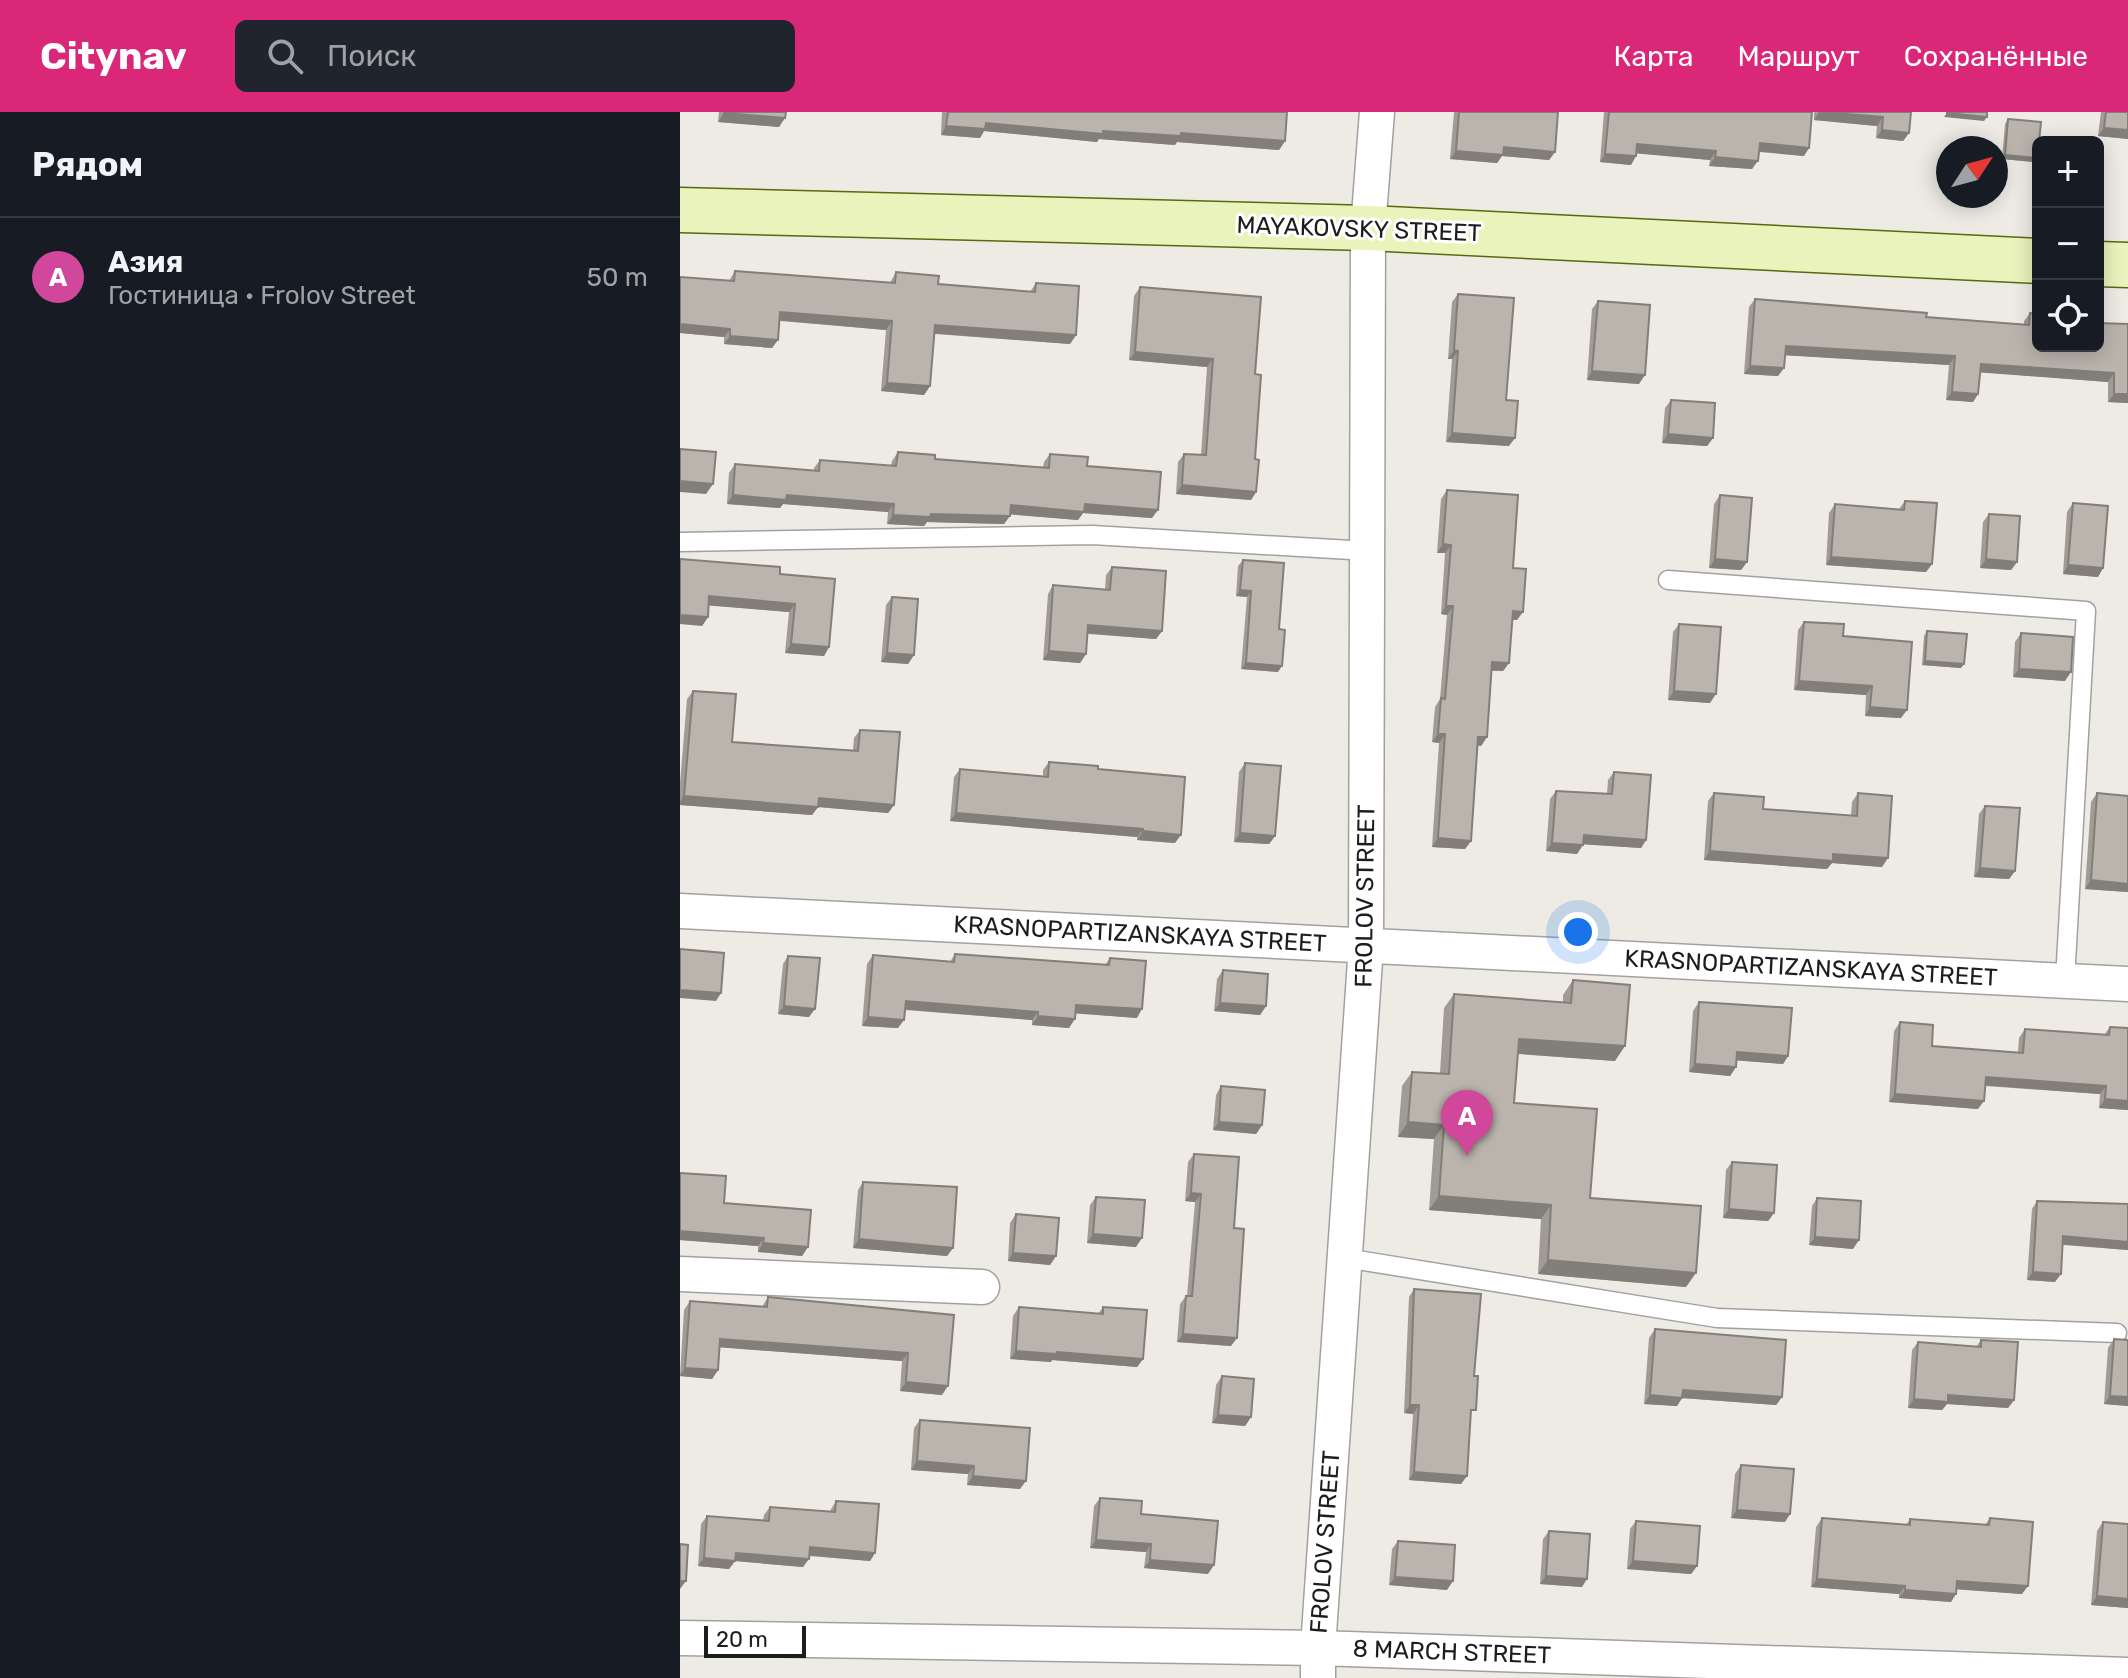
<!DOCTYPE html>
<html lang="ru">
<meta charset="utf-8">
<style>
body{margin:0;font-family:Rubik,sans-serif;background:#20242c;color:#f1f3f6}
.controls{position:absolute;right:24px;top:24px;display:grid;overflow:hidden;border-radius:12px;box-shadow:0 4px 20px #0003}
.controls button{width:72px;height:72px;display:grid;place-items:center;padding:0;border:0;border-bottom:2px solid #363941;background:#171b24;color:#f1f3f6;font:40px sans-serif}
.compass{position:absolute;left:1256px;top:24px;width:72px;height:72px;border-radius:50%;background:#171b24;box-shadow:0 4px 20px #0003;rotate:54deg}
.scale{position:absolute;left:24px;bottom:20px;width:102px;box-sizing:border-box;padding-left:8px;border:4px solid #1d1d1d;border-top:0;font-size:22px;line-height:28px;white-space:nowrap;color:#1d1d1d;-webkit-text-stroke:6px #fff;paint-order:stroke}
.you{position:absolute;left:898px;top:820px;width:28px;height:28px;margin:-20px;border:6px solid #fff;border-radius:50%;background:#1a73e8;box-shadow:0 0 0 12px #1a73e833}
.badge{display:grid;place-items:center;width:52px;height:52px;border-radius:50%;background:#db2777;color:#fff;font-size:26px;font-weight:700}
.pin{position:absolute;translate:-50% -66px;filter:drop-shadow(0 2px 4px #0008)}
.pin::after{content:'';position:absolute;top:42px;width:28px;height:24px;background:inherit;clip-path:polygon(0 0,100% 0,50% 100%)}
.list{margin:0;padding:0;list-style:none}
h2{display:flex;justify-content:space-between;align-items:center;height:104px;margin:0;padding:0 32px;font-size:34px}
h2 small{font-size:26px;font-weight:400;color:#9ea1a6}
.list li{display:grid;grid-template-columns:52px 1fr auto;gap:24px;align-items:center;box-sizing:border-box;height:120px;padding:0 32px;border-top:2px solid #363941}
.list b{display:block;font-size:30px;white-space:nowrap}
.list p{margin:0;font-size:26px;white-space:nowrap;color:#9ea1a6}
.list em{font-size:26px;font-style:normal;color:#9ea1a6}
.icon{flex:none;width:44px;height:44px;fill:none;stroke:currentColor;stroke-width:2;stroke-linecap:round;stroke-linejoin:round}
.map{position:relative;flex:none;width:1448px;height:1566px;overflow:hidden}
header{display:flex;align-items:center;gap:48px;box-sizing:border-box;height:112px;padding:0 40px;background:#db2777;color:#fff}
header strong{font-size:38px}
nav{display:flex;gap:44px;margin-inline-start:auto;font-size:28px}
.search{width:560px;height:72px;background:#20242c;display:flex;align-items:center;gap:20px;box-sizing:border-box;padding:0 28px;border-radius:12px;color:#9ea1a6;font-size:30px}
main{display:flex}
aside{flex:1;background:#171b24}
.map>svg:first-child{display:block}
</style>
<header>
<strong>Citynav</strong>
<div class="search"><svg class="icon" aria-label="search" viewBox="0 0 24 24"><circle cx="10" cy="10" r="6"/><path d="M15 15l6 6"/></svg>Поиск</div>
<nav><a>Карта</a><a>Маршрут</a><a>Сохранённые</a></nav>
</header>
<main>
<aside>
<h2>Рядом<small></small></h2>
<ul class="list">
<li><span class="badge" style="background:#d1479c">A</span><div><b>Азия</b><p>Гостиница · Frolov Street</p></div><em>50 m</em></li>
</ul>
</aside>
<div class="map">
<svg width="1448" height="1566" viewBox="0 0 1448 1566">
<rect width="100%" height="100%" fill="#edebe4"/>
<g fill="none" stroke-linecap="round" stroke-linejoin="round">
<defs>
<path id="service" d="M0,430L412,423L688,439
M988,468L1406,499L1385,868
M665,1146L1037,1206L1437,1221"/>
<path id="minor" d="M0,799L1448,872
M0,1162L302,1175
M0,1526L638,1536L1448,1563
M638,1566V1536L686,834L688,116L697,0"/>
<path id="secondary" d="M0,98L688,116L1358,149
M1418,152L1448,153"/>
</defs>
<use href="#service" stroke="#a1a1a1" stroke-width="21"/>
<use href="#minor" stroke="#a1a1a1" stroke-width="37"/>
<use href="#secondary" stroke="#566a0e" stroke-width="47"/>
<use href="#service" stroke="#fff" stroke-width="18"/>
<use href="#minor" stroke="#fff" stroke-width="34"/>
<use href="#secondary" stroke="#eaf3bc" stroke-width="44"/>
</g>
<path fill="#a09b95" d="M39,0H106L99,15L38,10Z
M262,0H607L605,29L599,38L497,30L495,33L419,27L417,30L304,19L300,26L261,23Z
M774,0H878L875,40L869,48L822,44L817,51L770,47Z
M924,0H1132L1124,44L1079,40L1072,57L1029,54L1030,48L957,41L951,53L920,50Z
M1134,0H1231L1229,21L1223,29L1196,26L1197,14L1134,8Z
M1421,0H1448V27L1418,24Z
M1328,7L1355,50L1322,47L1325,12Z
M55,159L210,171L216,160L258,172L350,180L356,171L396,223L390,232L255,222L250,274L244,283L201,279L206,218L100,209L92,236L44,232V225L0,221V165L49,169Z
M460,175L575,262L576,380L571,388L496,382L498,350L504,342L521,343L527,255L449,248L454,184Z
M778,182L826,288L829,334L766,330L772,247H768L772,190Z
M1075,187L1246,205L1344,213V209L1350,201L1358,234L1448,212V291L1428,290V270L1300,260L1298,282L1293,290L1266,288L1269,253L1105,243L1104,256L1098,264L1064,262L1069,195Z
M918,189L959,272L907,268L912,197Z
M991,288L1033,326L1027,334L982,331L985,296Z
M218,340L255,347L363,355L364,350L370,342L407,354L472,406L403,401L398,408L330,402L324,412L247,410L244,414L207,412L208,400L103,392L100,396L47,392L49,361L55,352L134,359V356L140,348L211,354L212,349Z
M767,378L833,456L837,508H832L829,551L823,559H812L807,625L801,634L797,633L791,729L785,737L752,735L759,631L752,630L755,595L760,587L767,503L761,502L765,441H757L761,387Z
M1040,383L1067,450L1061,458L1029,456L1034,392Z
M1225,389L1252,452L1246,460L1146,453L1149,401L1155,392L1219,397Z
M1393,391L1423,456L1418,465L1383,462L1387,400Z
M1309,402L1337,450L1331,458L1300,456L1303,410Z
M0,447L100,462L149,535L144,544L105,541L109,500L28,493V505L22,514Z
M563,448L598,560L561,557L567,485L556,484L558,454Z
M432,455L482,519L476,527L408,522L406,542L400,551L363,548L368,482L373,473L425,478L426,463Z
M212,485L234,543L228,552L201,550L206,493Z
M1124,510L1163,524L1221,606L1185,604L1186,583L1114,578L1118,518Z
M999,512L1030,591L988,588L993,520Z
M1247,519L1281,556L1242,553L1244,524Z
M1341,521L1385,569L1333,565L1335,530Z
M13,579L52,630L173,638L174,626L180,618L214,693L208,701L138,695L132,703L0,693V671L7,587Z
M369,650L418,657L495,731L457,728V725L270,709L274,665L280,657L363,664V658Z
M565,651L595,724L589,732L554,730L559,660Z
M934,660L966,728L961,736L903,732L897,742L866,739L870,687L876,679L927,682L928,668Z
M1034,681L1083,697L1171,704L1172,690L1178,681L1202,755L1152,751L1147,757L1024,748L1028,689Z
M1417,681L1448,684V780L1405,777L1411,690Z
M1305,694L1335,759L1329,767L1294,765L1299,702Z
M275,842L425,853L430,846L457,906L395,901L389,916L352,913V908L225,898L218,916L182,914L187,852L193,843L270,850Z
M108,844L129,905L98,902L103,852Z
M543,858L586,894L580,903L534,899L537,867Z
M893,868L935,949L838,942L834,991L910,1086L1006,1175L858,1162L861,1107L749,1098L754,1027L718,1025L722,974L732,960L760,961L764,896L774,882L883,890V883Z
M1019,890L1108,944L1103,952L1056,948V955L1050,964L1009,960L1013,899Z
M1220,910L1252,934L1338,940L1339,926L1345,917L1424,923L1430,915L1448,916V998L1419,996L1420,982L1305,974L1298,997L1209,990L1214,919Z
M541,974L582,1013L576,1022L533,1018L536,983Z
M514,1042L554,1116L551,1234L497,1230L500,1192L506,1184H507L515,1090L505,1089L508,1050Z
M1052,1050L1094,1101L1088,1109L1043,1106L1046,1058Z
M0,1061L44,1091L128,1135L122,1144L78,1140V1134L0,1128Z
M183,1070L273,1136L267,1144L173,1136L178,1078Z
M416,1085L456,1135L407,1131L410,1093Z
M1137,1086L1173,1137L1129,1133L1132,1094Z
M1357,1089L1448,1138L1383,1133L1375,1170L1347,1168L1352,1097Z
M336,1102L376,1144L370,1153L328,1149L330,1111Z
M734,1177L791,1305L781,1372L729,1368L733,1302L724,1301L729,1185Z
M88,1185L274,1203L262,1283L220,1279L222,1249L40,1235L38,1258L32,1267L0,1264L4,1198L10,1189L82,1195Z
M339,1195L418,1202L423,1195L463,1247L457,1255L372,1248L371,1250L330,1247L333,1204Z
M975,1217L1102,1285L1096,1293L1002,1286L997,1294L964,1292L969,1226Z
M1434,1227L1448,1228V1294L1424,1292L1428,1236Z
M1301,1228L1334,1288L1328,1296L1267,1292L1262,1298L1228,1296L1232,1238L1238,1230L1296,1235Z
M542,1264L571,1305L565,1314L532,1311L536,1273Z
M240,1308L340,1377L287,1373L288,1362L231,1358L234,1316Z
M1061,1353L1105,1410L1051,1406L1055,1362Z
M420,1386L461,1402L528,1462L464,1456L466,1440L410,1436L414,1394Z
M156,1389L195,1441L190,1449L129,1444L123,1455L55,1449L49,1457L18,1454L21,1412L27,1404L83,1408L84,1403L90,1395L150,1399Z
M1142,1406L1226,1413L1230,1407L1305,1413L1310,1406L1342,1482L1277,1477L1271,1490L1219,1486V1482L1131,1475L1136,1415Z
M956,1409L1017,1454L1011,1462L947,1457L950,1417Z
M1423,1410L1448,1496L1411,1493L1417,1419Z
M869,1419L902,1475L860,1472L863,1427Z
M718,1429L767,1478L709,1473L712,1437Z"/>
<path fill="#827e79" d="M1139,0L1203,5L1197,14L1134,8Z
M44,1L105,6L99,15L38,10Z
M1267,1L1307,5L1304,9L1264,5Z
M306,11L423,19L501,21L605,29L599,38L497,30L495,33L419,27L417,30L304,19L300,26L261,23L266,14Z
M1424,16L1448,18V27L1418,24Z
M1202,18L1229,21L1223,29L1196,26Z
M1080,31L1129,36L1124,44L1074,39Z
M957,32L1036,39L1030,48L952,41Z
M824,35L875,40L869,48L822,44L817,51L770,47L776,39Z
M925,42L956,44L951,53L920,50Z
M1325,43L1358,46L1355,50L1322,47Z
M1035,45L1078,49L1072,57L1029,54Z
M100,200L212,209L206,218L95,208Z
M0,212L50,217L44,225L0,221Z
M255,213L396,223L390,232L249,221Z
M50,224L98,228L92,236L44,232Z
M1106,234L1275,244L1269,253L1100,243Z
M774,238L778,239L772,247H768Z
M455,240L533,247L527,255L449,248Z
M1301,252L1434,261L1428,270L1295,260Z
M1070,254L1104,256L1098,264L1064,262Z
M912,259L965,263L959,272L907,268Z
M207,271L250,274L244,283L201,279Z
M1272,280L1298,282L1293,290L1266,288Z
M1434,282H1448V291L1428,290Z
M772,321L835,326L829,334L766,330Z
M988,322L1033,326L1027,334L982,331Z
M0,369L33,372L26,382L0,380Z
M502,373L576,380L571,388L496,382Z
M53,383H107L214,392L208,400L103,392L100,396L47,392Z
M405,392L478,398L472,406L403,401L398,408L325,402L331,393Z
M251,402L330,404L324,412L247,410L244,414L207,412L213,403Z
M763,432L771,433L765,441H757Z
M1151,445L1252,452L1246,460L1146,453Z
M1035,447L1067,450L1061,458L1029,456Z
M1306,447L1337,450L1331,458L1300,456Z
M1388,453L1423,456L1418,465L1383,462Z
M560,478L571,479L567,485L556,484Z
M29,484L115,492L109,500L23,493Z
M766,494H773L767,503L761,502Z
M833,499L843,500L837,508L827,507Z
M0,503L28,505L22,514L0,512Z
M408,513L482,519L476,527L403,521Z
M111,532L149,535L144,544L105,541Z
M369,539L406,542L400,551L363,548Z
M207,541L234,543L228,552L201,550Z
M1245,549L1284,552L1281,556L1242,553Z
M812,550L829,551L823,559L806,558Z
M566,551L602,554L598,560L561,557Z
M1339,557L1391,560L1385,569L1333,565Z
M1119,569L1192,574L1186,583L1114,578Z
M994,579L1036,582L1030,591L988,588Z
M1190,595L1227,598L1221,606L1185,604Z
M758,622H765L759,631L752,630Z
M798,625H807L801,634L792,633Z
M4,684L139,686L214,693L208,701L138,695L132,703L0,693V690Z
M276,701L463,717L457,725L270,709Z
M463,719L501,723L495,731L457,728Z
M560,721L595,724L589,732L554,730Z
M904,723L966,728L961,736L898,732Z
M758,726L791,729L785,737L752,735Z
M872,731L903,733L897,742L866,739Z
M1030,739L1153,742L1208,746L1202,755L1152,751L1147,757L1024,748Z
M1300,756L1335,759L1329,767L1294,765Z
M1411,768L1448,772V780L1405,777Z
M0,878L41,881L36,889L0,886Z
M226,889L358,900L352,908L220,897Z
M540,891L586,894L580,903L534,899Z
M396,893L462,897L457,906L390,901Z
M104,894L135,897L129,905L98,902Z
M358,904L395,907L389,916L352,913Z
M188,905L224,908L218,916L182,914Z
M839,927L945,934L935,949L829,941Z
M1057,940L1108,944L1103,952L1051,948Z
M1015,952L1056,955L1050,964L1009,960Z
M1306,965L1426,974L1420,982L1300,973Z
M1215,982L1304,989L1298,997L1209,990Z
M1425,987L1448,989V998L1419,996Z
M539,1010L582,1013L576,1022L533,1018Z
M728,1010L764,1013L754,1027L718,1025Z
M511,1081L521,1082L515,1090L505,1089Z
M759,1084L871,1093L861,1107L749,1098Z
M1049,1097L1094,1101L1088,1109L1043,1106Z
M0,1119L84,1126L78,1134L0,1128Z
M413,1122L462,1126L456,1135L407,1131Z
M1383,1124L1448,1130V1138L1378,1132Z
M1135,1125L1179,1128L1173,1137L1129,1133Z
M179,1127L273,1136L267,1144L173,1136Z
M83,1131L128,1135L122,1144L78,1140Z
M333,1141L376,1144L370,1153L328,1149Z
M868,1148L1016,1161L1006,1175L858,1162Z
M1353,1160L1381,1162L1375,1170L1347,1168Z
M503,1222L557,1226L551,1234L497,1230Z
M40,1227L228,1241L222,1249L35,1235Z
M336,1239L377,1240L463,1247L457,1255L372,1248L371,1250L330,1247Z
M5,1256L38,1258L32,1267L0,1264Z
M226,1270L268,1274L262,1283L220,1279Z
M1003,1278L1102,1285L1096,1293L1002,1286L997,1294L964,1292L970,1283Z
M1268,1283L1334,1288L1328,1296L1267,1292L1262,1298L1228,1296L1234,1287Z
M1430,1284L1448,1285V1294L1424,1292Z
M730,1293H739L733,1302L724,1301Z
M538,1303L571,1305L565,1314L532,1311Z
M237,1349L294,1354L288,1362L231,1358Z
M734,1360L787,1364L781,1372L729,1368Z
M293,1364L346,1369L340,1377L287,1373Z
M1057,1398L1110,1402L1105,1410L1051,1406Z
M416,1428L471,1432L466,1440L410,1436Z
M130,1435L195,1441L190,1449L124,1443Z
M56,1441L129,1447L123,1455L55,1449L49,1457L18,1454L24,1446Z
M470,1448L534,1453L528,1462L464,1456Z
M953,1449L1017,1454L1011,1462L947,1457Z
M866,1464L907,1467L902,1475L860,1472Z
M715,1465L773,1469L767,1478L709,1473Z
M1137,1467L1225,1474L1219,1482L1131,1475Z
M0,1469H6L0,1477Z
M1277,1469L1348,1474L1342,1482L1272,1477Z
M1225,1478L1276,1482L1271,1490L1219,1486Z
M1417,1484L1448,1487V1496L1411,1493Z"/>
<path fill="#bab4ad" stroke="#827e79" stroke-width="2" d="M44,0H106L105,6L44,1Z
M268,0H607L605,29L501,21V24L423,19V22L306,11L305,17L266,14Z
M779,0H878L875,40L824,35L823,43L776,39Z
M929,0H1132L1129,36L1080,31L1078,49L1035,45L1036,39L957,32L956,44L925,42Z
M1142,0H1231L1229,21L1202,18L1203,5Z
M1267,0H1307V5L1267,1Z
M1426,0H1448V18L1424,16Z
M1328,7L1361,10L1359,30H1358V46L1325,43Z
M55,159L215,171L216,160L259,164L258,172L355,180L356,171L399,174L396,223L255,213L250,274L207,271L212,209L100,200L98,228L50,224V217L0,212V165L54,169Z
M460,175L581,185L575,262L581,263L575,347L579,348L576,380L502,373L504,342L526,343L533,247L455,240Z
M778,182L834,186L826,288L838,289L835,326L772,321L778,239L774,238Z
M1075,187L1247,201L1246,205L1349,213L1350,201L1358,202V234H1418V211L1448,212V282H1434V261L1301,252L1298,282L1272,280L1275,244L1106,234L1104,256L1070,254Z
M918,189L970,193L965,263L912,259Z
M991,288L1035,291L1033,326L988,322Z
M0,337L36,340L33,372L0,369Z
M218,340L255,343V347L369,356L370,342L408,345L407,354L481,360L478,398L405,392L404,400L331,393L330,404L251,402L250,405L213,403L214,392L107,383L106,388L53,383L55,352L139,359L140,348L216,354Z
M767,378L838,383L833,456L846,457L843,500L833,499L829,551L812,550L807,625H798L791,729L758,726L765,622H758L761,586L765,587L773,494H766L771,433L763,432Z
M1040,383L1072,386L1067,450L1035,447Z
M1225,389L1257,391L1252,452L1151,445L1155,392L1224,398Z
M1393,391L1428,394L1423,456L1388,453Z
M1309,402L1340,404L1337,450L1306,447Z
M0,447L100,455V462L155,467L149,535L111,532L115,492L29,484L28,505L0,503Z
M563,448L604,451L599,517L605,518L602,554L566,551L571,479L560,478Z
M432,455L486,459L482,519L408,513L406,542L369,539L373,473L430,478Z
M212,485L238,487L234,543L207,541Z
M1124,510L1164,512L1163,524L1232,530L1227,598L1190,595L1192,574L1119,569Z
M999,512L1041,515L1036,582L994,579Z
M1247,519L1287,522L1284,552L1245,549Z
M1341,521L1393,525L1391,560L1339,557Z
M13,579L56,582L52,630L178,639L180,618L220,620L214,693L139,686L138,695L4,684Z
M369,650L418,654V657L505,665L501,723L463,719V717L276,701L280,657L368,665Z
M565,651L601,654L595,724L560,721Z
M934,660L971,663L966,728L904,723L903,733L872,731L876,679L932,682Z
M1034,681L1084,685L1083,697L1177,704L1178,681L1212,684L1208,746L1153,742V749L1030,739Z
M1417,681L1448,684V772L1411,768Z
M1305,694L1340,696L1335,759L1300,756Z
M0,837L44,841L41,881L0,878Z
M275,842L429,853L430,846L466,849L462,897L396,893L395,907L358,904V900L226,889L224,908L188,905L193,843L274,850Z
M108,844L140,846L135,897L104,894Z
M543,858L588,862L586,894L540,891Z
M893,868L950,873L945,934L839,927L834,991L917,997L910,1086L1021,1094L1016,1161L868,1148L871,1093L759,1084L764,1013L728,1010L732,960L769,962L774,882L891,891Z
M1019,890L1112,896L1108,944L1057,940L1056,955L1015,952Z
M1220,910L1253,913L1252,934L1343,941L1345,917L1429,923L1430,915L1448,916V989L1425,987L1426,974L1306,965L1304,989L1215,982Z
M541,974L585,978L582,1013L539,1010Z
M514,1042L559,1045L554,1116L564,1117L557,1226L503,1222L506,1184H512L521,1082L511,1081Z
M1052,1050L1097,1053L1094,1101L1049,1097Z
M0,1061L46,1064L44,1091L131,1098L128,1135L83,1131L84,1126L0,1119Z
M183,1070L277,1075L273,1136L179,1127Z
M416,1085L465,1088L462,1126L413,1122Z
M1137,1086L1181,1089L1179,1128L1135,1125Z
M1357,1089L1448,1092V1130L1383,1124L1381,1162L1353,1160Z
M336,1102L379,1106L376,1144L333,1141Z
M734,1177L801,1182L794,1264H798L796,1298H791L787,1364L734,1360L739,1293H730Z
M88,1185L274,1203L268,1274L226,1270L228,1241L40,1227L38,1258L5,1256L10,1189L87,1195Z
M339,1195L423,1202V1195L467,1198L463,1247L377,1240L376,1242L336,1239Z
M975,1217L1106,1228L1102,1285L1003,1278L1002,1286L970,1283Z
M1434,1227L1448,1228V1285L1430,1284Z
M1301,1228L1338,1230L1334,1288L1268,1283V1290L1234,1287L1238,1230L1301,1235Z
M542,1264L574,1267L571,1305L538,1303Z
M240,1308L350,1316L346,1369L293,1364L294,1354L237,1349Z
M1061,1353L1114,1357L1110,1402L1057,1398Z
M420,1386L462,1389L461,1402L538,1409L534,1453L470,1448L471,1432L416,1428Z
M156,1389L199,1392L195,1441L130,1435L129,1447L56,1441L55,1449L24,1446L27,1404L89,1409L90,1395L155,1400Z
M1142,1406L1230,1413V1407L1309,1413L1310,1406L1353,1410L1348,1474L1277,1469L1276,1482L1225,1478V1474L1137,1467Z
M956,1409L1020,1414L1017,1454L953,1449Z
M1423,1410L1448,1412V1487L1417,1484Z
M869,1419L910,1422L907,1467L866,1464Z
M718,1429L775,1433L773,1469L715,1465Z
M0,1432L8,1433L6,1469H0Z"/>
<g text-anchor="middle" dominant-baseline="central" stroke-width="6" stroke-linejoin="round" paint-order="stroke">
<g font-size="24" fill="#1d1d1d" stroke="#fff">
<text transform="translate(679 117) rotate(2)">MAYAKOVSKY STREET</text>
<text transform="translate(685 784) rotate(-89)">FROLOV STREET</text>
<text transform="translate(460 822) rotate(3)">KRASNOPARTIZANSKAYA STREET</text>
<text transform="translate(1131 856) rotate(3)">KRASNOPARTIZANSKAYA STREET</text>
<text transform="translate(645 1430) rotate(-86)">FROLOV STREET</text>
<text transform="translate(772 1540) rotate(2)">8 MARCH STREET</text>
</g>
</g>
</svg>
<div class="controls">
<button>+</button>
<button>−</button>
<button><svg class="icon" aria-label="locate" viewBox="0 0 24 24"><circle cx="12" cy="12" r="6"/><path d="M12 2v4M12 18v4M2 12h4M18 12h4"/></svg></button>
</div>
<svg class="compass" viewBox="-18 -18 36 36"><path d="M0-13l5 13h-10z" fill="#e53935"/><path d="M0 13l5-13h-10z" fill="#9ea1a6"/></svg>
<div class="scale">20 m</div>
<div class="you"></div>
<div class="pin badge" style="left:787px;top:1044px;background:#d1479c">A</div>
</div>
</main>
